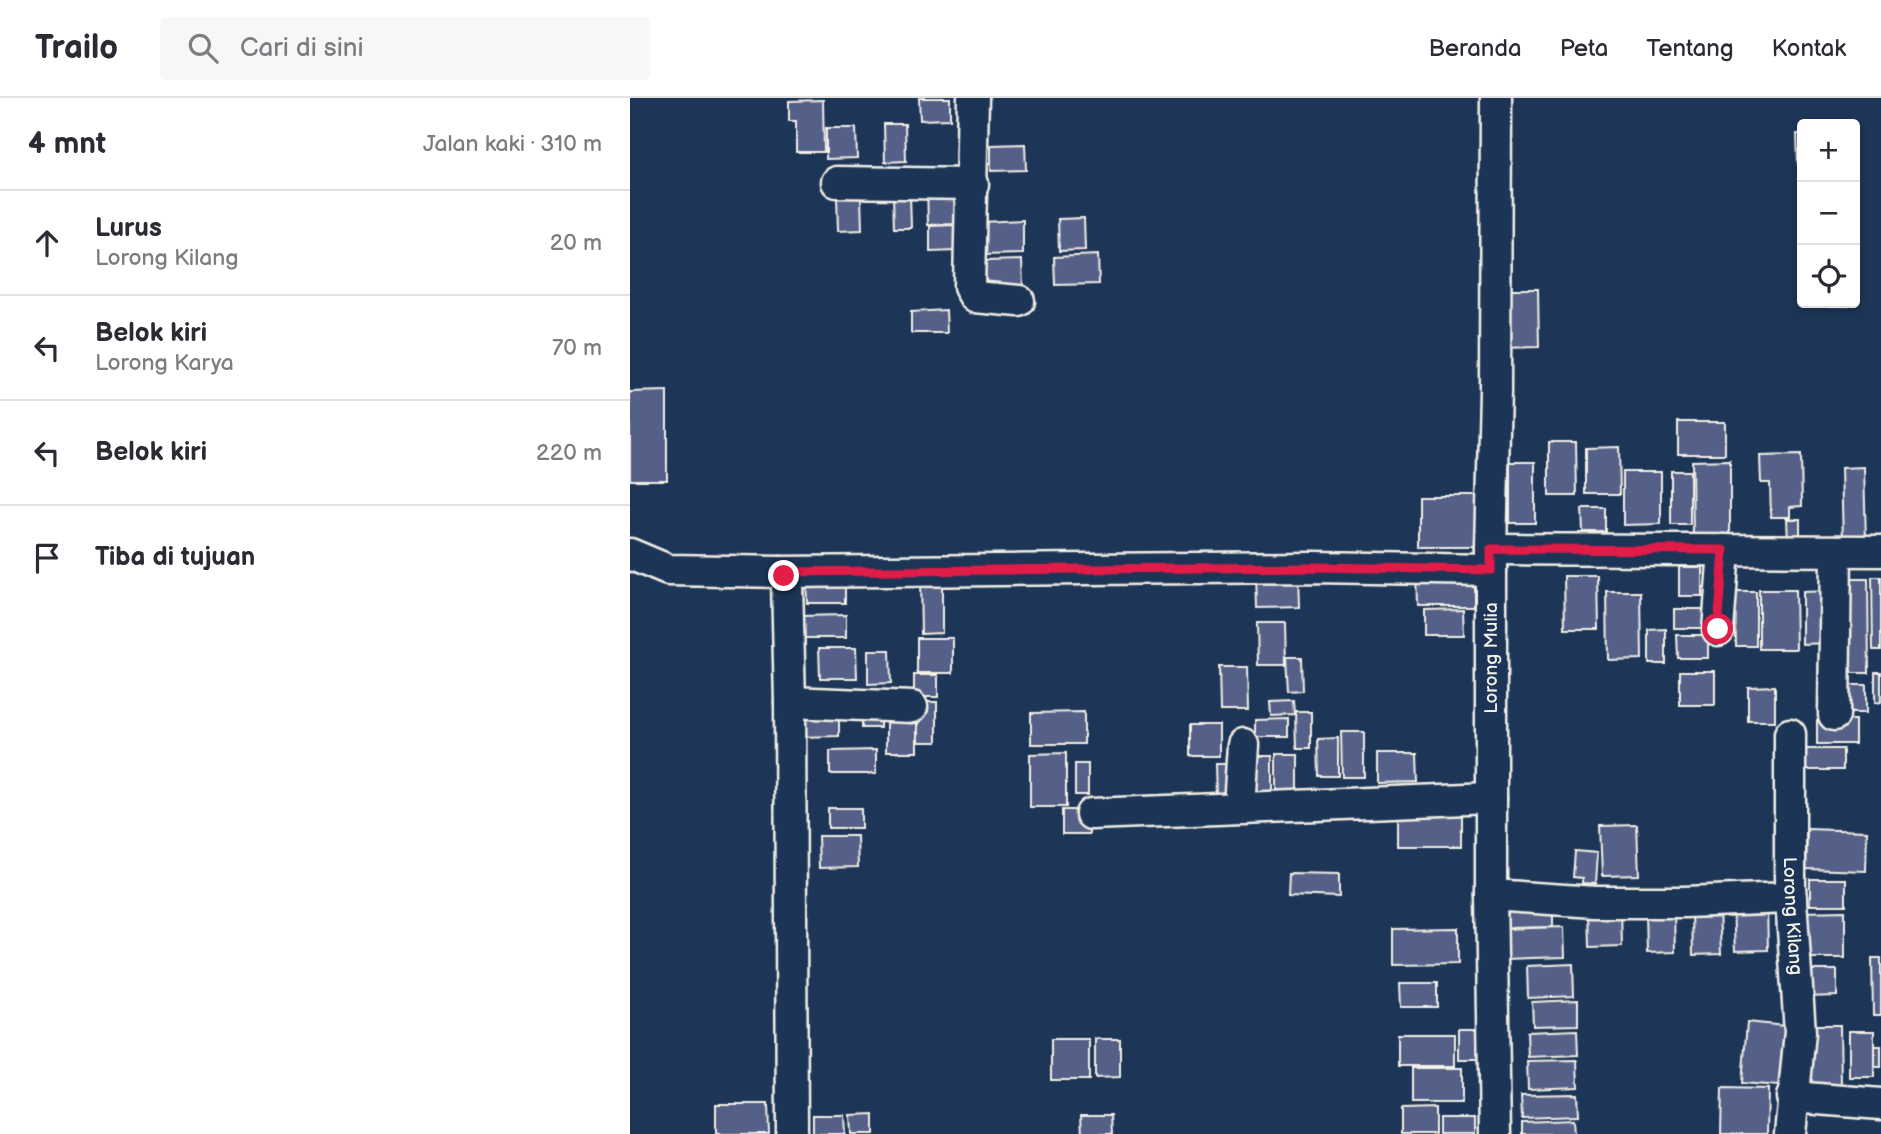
<!DOCTYPE html>
<html lang="id">
<meta charset="utf-8">
<style>
body{margin:0;font-family:"Balsamiq Sans",sans-serif;background:#f7f7f7;color:#2b2b33}
.controls{position:absolute;right:21px;top:21px;display:grid;overflow:hidden;border-radius:7px;box-shadow:0 4px 10px #0003}
.controls button{width:63px;height:63px;display:grid;place-items:center;padding:0;border:0;border-bottom:2px solid #e1e1e2;background:#fff;color:#2b2b33;font:35px sans-serif}
.stop{position:absolute;width:21px;height:21px;margin:-16px;border:5px solid #e11d48;border-radius:50%;background:#fff}
.stop.end{background:#e11d48;border-color:#fff;box-shadow:0 2px 7px #0008}
.list{margin:0;padding:0;list-style:none}
h2{display:flex;justify-content:space-between;align-items:center;height:91px;margin:0;padding:0 28px;font-size:30px}
h2 small{font-size:23px;font-weight:400;color:#7c7c81}
.list li{display:grid;grid-template-columns:46px 1fr auto;gap:21px;align-items:center;box-sizing:border-box;height:105px;padding:0 28px;border-top:2px solid #e1e1e2}
.list b{display:block;font-size:26px;white-space:nowrap}
.list p{margin:0;font-size:23px;white-space:nowrap;color:#7c7c81}
.list em{font-size:23px;font-style:normal;color:#7c7c81}
.icon{flex:none;width:38px;height:38px;fill:none;stroke:currentColor;stroke-width:2;stroke-linecap:round;stroke-linejoin:round}
.map{position:relative;flex:none;width:1251px;height:1036px;overflow:hidden}
header{display:flex;align-items:center;gap:42px;box-sizing:border-box;height:98px;padding:0 35px;background:#fff;border-bottom:2px solid #e1e1e2}
header strong{font-size:33px}
nav{display:flex;gap:38px;margin-inline-start:auto;font-size:24px}
.search{width:490px;height:63px;background:#f7f7f7;display:flex;align-items:center;gap:18px;box-sizing:border-box;padding:0 24px;border-radius:7px;color:#7c7c81;font-size:26px}
main{display:flex}
aside{flex:1;background:#fff}
.map>svg:first-child{display:block}
</style>
<header>
<strong>Trailo</strong>
<div class="search"><svg class="icon" aria-label="search" viewBox="0 0 24 24"><circle cx="10" cy="10" r="6"/><path d="M15 15l6 6"/></svg>Cari di sini</div>
<nav><a>Beranda</a><a>Peta</a><a>Tentang</a><a>Kontak</a></nav>
</header>
<main>
<aside>
<h2>4 mnt<small>Jalan kaki · 310 m</small></h2>
<ul class="list">
<li><svg class="icon" aria-label="ahead" viewBox="0 0 24 24"><path d="M12 20V5M6 11l6-6 6 6"/></svg><div><b>Lurus</b><p>Lorong Kilang</p></div><em>20 m</em></li>
<li><svg class="icon" aria-label="left" viewBox="0 0 24 24"><path d="M17 20v-9H6M10 6l-5 5 5 5"/></svg><div><b>Belok kiri</b><p>Lorong Karya</p></div><em>70 m</em></li>
<li><svg class="icon" aria-label="left" viewBox="0 0 24 24"><path d="M17 20v-9H6M10 6l-5 5 5 5"/></svg><div><b>Belok kiri</b></div><em>220 m</em></li>
<li><svg class="icon" aria-label="arrive" viewBox="0 0 24 24"><path d="M6 21V4h12l-3 4 3 4H6"/></svg><div><b>Tiba di tujuan</b></div></li>
</ul>
</aside>
<div class="map">
<svg width="1251" height="1036" viewBox="0 0 1251 1036">
<rect width="100%" height="100%" fill="#1d3557"/>
<filter id="ink" filterUnits="userSpaceOnUse"><feTurbulence type="fractalNoise" baseFrequency=".0143" numOctaves="2"/><feDisplacementMap in="SourceGraphic" scale="14" xChannelSelector="R" yChannelSelector="G"/><feConvolveMatrix kernelMatrix="1 2 1 2 8 2 1 2 1" color-interpolation-filters="sRGB"/></filter>
<g filter="url(#ink)">
<path fill="#546188" stroke="#f4f1e8" stroke-width="2" d="M289,0H320V21L290,22Z
M193,2L194,54H166V23H159V3Z
M254,26H275L276,63L255,64Z
M196,30H226L227,60L196,61Z
M1167,36H1172V67H1168Z
M395,46L396,72L361,73V47Z
M325,87L326,126L298,127L297,88Z
M280,95L281,130H264L263,96Z
M231,98L232,132L208,133L207,99Z
M454,120L455,152L429,153L428,121Z
M393,122V156L352,157L351,124Z
M325,127L326,153L300,154V128Z
M468,157L469,186L425,187L424,159Z
M392,162L393,187L356,189L355,163Z
M1172,184V205H1218V208L1172,207Z
M869,191H908L909,249L870,250Z
M316,212L317,235H281V214Z
M37,293V382H0V294Z
M1048,324H1095V356H1048Z
M919,344H946L947,398H919Z
M989,349L990,396H956V350Z
M1171,357L1172,408L1160,409V419H1141L1140,385H1131L1130,358Z
M1100,362V441H1063L1062,363Z
M880,364H905V425H880Z
M1234,369L1236,443L1213,444L1211,370Z
M1041,373H1060V427H1041Z
M993,374H1031V426L993,427Z
M788,398H847V449H788Z
M952,411H976V434H953Z
M1157,421H1170V444H1158Z
M1049,469H1072V498H1049Z
M668,474L669,509L627,510L626,475Z
M844,474V508H788L787,475Z
M176,478H215V505H177Z
M934,478H968L969,531H935Z
M1242,479H1251V552H1243Z
M290,481H312V535L291,536Z
M1211,481H1238L1239,575H1212Z
M1129,492H1165L1166,551H1129Z
M1200,493V545L1172,546V494Z
M977,494H1011L1012,561L978,562Z
M1105,494H1126V548H1106Z
M833,511L834,537H794V512Z
M1044,511H1077V530H1044Z
M216,517V540H169L168,518Z
M627,525H655L656,567H628Z
M1036,531V566H1019V532Z
M1047,537H1078V560H1048Z
M287,540H323V575H287Z
M189,550H226L227,580H190Z
M238,552H260L261,585L238,586Z
M657,559H672L673,593L659,594Z
M589,569H617L618,613H590Z
M1050,573H1085V607H1050Z
M1245,574H1251V604L1245,605Z
M284,577H308V599H284Z
M1208,587H1236V615H1208Z
M1145,588V623H1118V589Z
M664,603L665,617L641,618L640,604Z
M288,604H307V644H288Z
M209,608V638L169,639V609Z
M232,610H250V630H232Z
M256,611H287V654H256Z
M454,614V646H401V615Z
M666,614H681V650H667Z
M659,621V639H625V622Z
M1187,622H1225V646H1187Z
M560,627H589V658H560Z
M711,634H734V679H712Z
M708,640V678H689L688,641Z
M1173,651H1213V672H1174Z
M246,652V676H200V653Z
M436,655V709H400V656Z
M747,655H787L788,684L747,685Z
M646,656H668V698H646Z
M620,658H642V701H620Z
M445,666H458V697H445Z
M585,666H607L608,701H586Z
M198,710H231V730H198Z
M432,712H459V736H432Z
M831,714V748H768V715Z
M1007,727L1009,777L972,778L970,728Z
M1177,731L1237,733L1236,773L1176,771Z
M188,738H227L228,769L189,770Z
M945,753L967,755L965,786L952,785V780L943,779Z
M659,775L709,776V799L658,797Z
M1180,781H1216V807H1180Z
M923,803V829L878,830L877,805Z
M1137,808L1138,852L1105,853L1103,809Z
M991,811L992,848L960,849L959,812Z
M1089,811L1091,856L1063,857L1062,812Z
M1215,813V860H1170V814Z
M1044,814L1045,854L1017,855L1016,815Z
M934,829L935,859L874,861L873,831Z
M828,830V866L763,867V831Z
M1242,860H1251V917H1243Z
M943,866L944,898L898,900L897,868Z
M1175,872H1207V898L1175,899Z
M770,885H807V909H771Z
M948,902V927L903,928L902,904Z
M1117,924L1155,928L1149,988L1112,985Z
M1176,927H1210L1211,987L1177,988Z
M829,931H852V961H829Z
M947,932L948,957L898,959L897,934Z
M1219,933H1244V979H1219Z
M768,936H825V968H768Z
M421,941H459V982H421Z
M465,941H490V979L465,980Z
M1245,948H1251V969H1245Z
M947,962L948,989L898,991L897,963Z
M781,970H832V1005H781Z
M1092,990L1138,991L1137,1036H1091Z
M947,996L948,1018L892,1020L891,997Z
M86,1006H138L139,1036H86Z
M805,1010V1036H771V1011Z
M244,1016V1036H221L220,1017Z
M183,1017H214L215,1036H183Z
M451,1017H481L482,1036H452Z
M809,1020H845V1036H809Z
M943,1022L944,1036H892V1024Z"/>
<g fill="none" stroke-linecap="round" stroke-linejoin="round">
<defs>
<g id="minor">
<path d="M343,0L339,189L345,199L389,203"/>
<path d="M207,84L343,86"/>
<path d="M861,451L1251,453"/>
<path d="M0,456L38,472L151,474L683,469L861,472"/>
<path d="M151,474L157,484L160,604L162,1036"/>
<path d="M1088,532L1094,452"/>
<path d="M160,604L282,609"/>
<path d="M1204,617L1206,453"/>
<path id="s1" d="M1160,636V788L1170,934L1160,1036"/>
<path d="M609,709L613,647"/>
<path d="M461,716L861,700"/>
<path d="M861,797L965,804H1055L1161,800"/>
<path d="M1162,999L1251,1006"/>
<path d="M865,1036L861,797V451L865,293L866,0"/>
</g>
</defs>
<use href="#minor" stroke="#f4f1e8" stroke-width="35"/>
<use href="#minor" stroke="#1d3557" stroke-width="30"/>
</g>
</g>
<g fill="none" stroke-linecap="round" stroke-linejoin="round" filter="url(#ink)">
<path stroke="#e11d48" stroke-width="9" d="M154,478L151,474L683,469L861,472V451L1094,452L1088,531"/>
</g>
<g text-anchor="middle" dominant-baseline="central" stroke-width="6" stroke-linejoin="round" paint-order="stroke">
<g font-size="19" fill="#f4f1e8" stroke="#1d3557">
<text transform="translate(861 560) rotate(-90)">Lorong Mulia</text>
<text stroke="none"><textPath href="#s1" startOffset="182">Lorong Kilang</textPath></text>
</g>
</g>
</svg>
<div class="controls">
<button>+</button>
<button>−</button>
<button><svg class="icon" aria-label="locate" viewBox="0 0 24 24"><circle cx="12" cy="12" r="6"/><path d="M12 2v4M12 18v4M2 12h4M18 12h4"/></svg></button>
</div>
<div class="stop" style="left:1088px;top:531px"></div>
<div class="stop end" style="left:154px;top:478px"></div>
</div>
</main>
